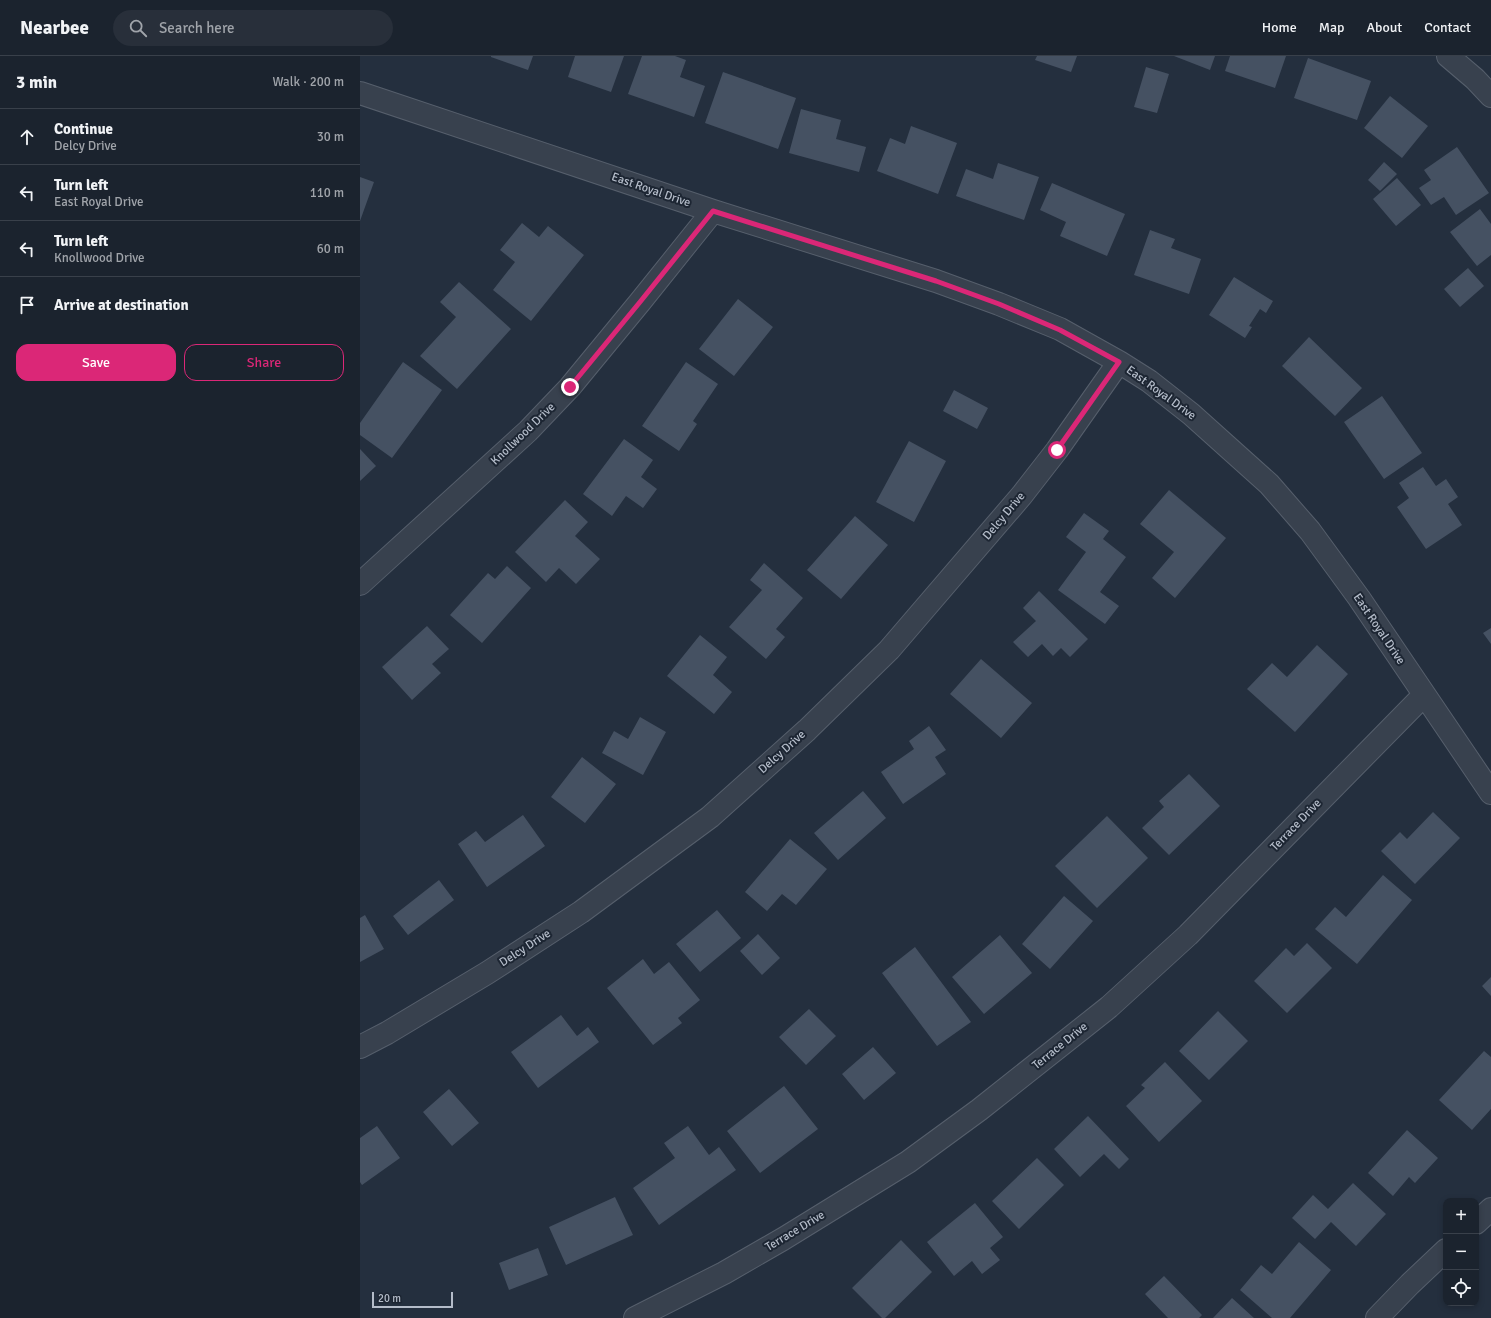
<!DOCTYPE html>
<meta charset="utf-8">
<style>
body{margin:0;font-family:Signika,sans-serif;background:#282f3a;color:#f1f3f6}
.controls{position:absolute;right:12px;bottom:12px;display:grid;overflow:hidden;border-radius:8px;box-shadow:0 2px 6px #0003}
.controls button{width:36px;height:36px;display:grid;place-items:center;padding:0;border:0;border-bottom:1px solid #39404a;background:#1b232e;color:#f1f3f6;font:20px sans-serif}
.scale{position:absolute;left:12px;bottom:10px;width:81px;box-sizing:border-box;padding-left:4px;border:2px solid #b4bcc9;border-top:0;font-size:11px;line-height:14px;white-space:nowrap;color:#b4bcc9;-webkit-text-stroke:3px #1d2633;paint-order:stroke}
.stop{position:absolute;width:12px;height:12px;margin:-9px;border:3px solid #db2777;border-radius:50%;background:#fff}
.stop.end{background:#db2777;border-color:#fff;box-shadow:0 1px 4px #0008}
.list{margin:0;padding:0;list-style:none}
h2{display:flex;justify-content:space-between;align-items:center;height:52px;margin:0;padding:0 16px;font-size:17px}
h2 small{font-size:13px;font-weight:400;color:#a0a4aa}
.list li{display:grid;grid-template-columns:26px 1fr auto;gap:12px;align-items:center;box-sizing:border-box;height:56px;padding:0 16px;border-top:1px solid #39404a}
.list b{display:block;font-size:15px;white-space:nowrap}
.list p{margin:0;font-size:13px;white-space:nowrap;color:#a0a4aa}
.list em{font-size:13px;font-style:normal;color:#a0a4aa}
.actions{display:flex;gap:8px;padding:12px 16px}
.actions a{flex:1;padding:9px 0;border:1px solid #db2777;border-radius:12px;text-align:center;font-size:14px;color:#db2777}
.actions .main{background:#db2777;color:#fff}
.icon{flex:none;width:22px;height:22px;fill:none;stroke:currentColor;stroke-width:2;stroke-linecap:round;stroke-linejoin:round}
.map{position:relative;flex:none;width:1131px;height:1262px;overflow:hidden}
header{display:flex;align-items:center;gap:24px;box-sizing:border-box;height:56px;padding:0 20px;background:#1b232e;border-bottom:1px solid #39404a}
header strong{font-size:19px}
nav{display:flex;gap:22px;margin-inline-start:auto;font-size:14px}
.search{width:280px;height:36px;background:#282f3a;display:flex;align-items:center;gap:10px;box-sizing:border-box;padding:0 14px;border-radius:22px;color:#a0a4aa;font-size:15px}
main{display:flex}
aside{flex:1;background:#1b232e}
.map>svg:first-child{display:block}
</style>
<header>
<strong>Nearbee</strong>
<div class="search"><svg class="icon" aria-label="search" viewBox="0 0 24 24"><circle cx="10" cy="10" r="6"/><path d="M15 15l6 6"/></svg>Search here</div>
<nav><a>Home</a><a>Map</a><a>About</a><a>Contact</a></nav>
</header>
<main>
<aside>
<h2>3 min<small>Walk · 200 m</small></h2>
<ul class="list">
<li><svg class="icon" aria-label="ahead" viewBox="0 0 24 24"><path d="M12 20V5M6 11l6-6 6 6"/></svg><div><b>Continue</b><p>Delcy Drive</p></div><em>30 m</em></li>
<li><svg class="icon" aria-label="left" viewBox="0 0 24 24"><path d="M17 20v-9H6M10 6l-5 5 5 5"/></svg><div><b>Turn left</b><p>East Royal Drive</p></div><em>110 m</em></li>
<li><svg class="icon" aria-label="left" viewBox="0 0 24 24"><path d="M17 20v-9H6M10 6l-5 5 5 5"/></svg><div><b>Turn left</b><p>Knollwood Drive</p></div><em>60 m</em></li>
<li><svg class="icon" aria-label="arrive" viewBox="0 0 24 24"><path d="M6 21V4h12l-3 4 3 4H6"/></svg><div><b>Arrive at destination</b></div></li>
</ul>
<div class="actions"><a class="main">Save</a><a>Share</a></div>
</aside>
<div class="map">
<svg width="1131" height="1262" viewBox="0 0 1131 1262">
<rect width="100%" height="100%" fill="#242f3e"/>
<path fill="#455162" d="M131,0H173L168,14L131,1Z
M215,0H264L251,36L208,21Z
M282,0H315L326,4L320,21L345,30L334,61L268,38Z
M677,0H717L711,16L675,4Z
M814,0H855L850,14Z
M870,0H926L915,32L865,15Z
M948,2L1011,25L997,64L934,42Z
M786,11L809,18L797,57L774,51Z
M363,16L436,42L418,93L345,67Z
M1030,40L1068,70L1042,102L1004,72Z
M441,53L481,64L476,83L506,91L499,116L429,97Z
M551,70L597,87L578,138L517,115L530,82L545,88Z
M1097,91L1129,137L1096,159L1084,141L1071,149L1059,132L1071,124L1064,114Z
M1024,106L1037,118L1020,135L1008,124Z
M638,107L679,121L664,164L596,140L606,113L633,123Z
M0,121L14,126L0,165Z
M1037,122L1061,149L1036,170L1013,143Z
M692,127L765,158L747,200L700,180L706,166L680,154Z
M1120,153L1131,168V199L1117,210L1090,176Z
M162,167L179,181L188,170L224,199L171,265L133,234L155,206L140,194Z
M790,174L815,183L811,192L841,203L829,238L774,219Z
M1108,212L1124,230L1100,251L1084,233Z
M874,221L913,245L906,257L900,253L889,270L892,271L885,282L849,259Z
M99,226L151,273L97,333L60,300L96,261L80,246Z
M378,243L413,271L374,320L339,293Z
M949,281L1002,332L975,360L922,310Z
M43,306L82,334L32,402L0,379V367Z
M326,306L358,328L333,365L337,368L319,395L282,370Z
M594,334L628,352L617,373L583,355Z
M1022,340L1062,397L1024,423L984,366Z
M264,383L293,404L281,421L297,433L283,452L266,440L252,460L223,438Z
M549,385L586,405L554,466L516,446Z
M0,393L16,410L0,425Z
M1063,411L1076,430L1086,423L1098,441L1088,448L1102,469L1066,493L1037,451L1049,442L1039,427Z
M809,434L866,482L815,542L792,522L814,496L780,468Z
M205,444L228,466L215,480L240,503L216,528L199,512L186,526L155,496Z
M724,457L749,475L743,483L766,501L740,536L759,550L745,568L698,534L726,496L706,481Z
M495,460L528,489L481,543L447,514Z
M404,507L443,542L416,573L425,581L406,603L369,571L402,534L390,524Z
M147,510L171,532L122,587L90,559L128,517L135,523Z
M679,535L728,583L710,601L701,592L693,600L682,588L668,601L653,586L676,565L663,552Z
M67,570L89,593L72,608L81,617L52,644L22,611Z
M1131,572V588L1123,577Z
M340,579L367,601L353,619L372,636L354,658L307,620Z
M957,589L988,618L935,676L887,633L912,607L927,621Z
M621,603L672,647L641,682L590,638Z
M280,661L306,676L283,719L242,697L254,675L268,683Z
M569,670L586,694L575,701L586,718L543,748L521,716L554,693L549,685Z
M222,701L256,728L225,767L191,741Z
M829,718L860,750L809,799L782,772L804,751L799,745Z
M503,735L526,762L478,804L454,777Z
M1073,756L1100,782L1055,828L1021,795L1040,776L1047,783Z
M163,759L185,790L127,831L98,788L116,775L125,786Z
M747,760L788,802L737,852L695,810Z
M430,783L467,813L436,849L422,838L407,855L385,836Z
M1023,819L1052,844L997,908L955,873L975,851L986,861Z
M79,824L94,844L48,879L33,860Z
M704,840L733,865L690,913L662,888Z
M357,854L381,882L340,916L316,888Z
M5,859L24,893L0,906V862Z
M398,878L420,902L402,919L380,895Z
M640,879L672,917L624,958L592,921Z
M947,887L972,912L927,957L894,925L926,892L934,900Z
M555,891L611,966L577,990L522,917Z
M283,903L294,918L309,906L340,944L318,962L322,967L293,989L247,932Z
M1131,921V940L1122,930Z
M449,953L476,980L446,1009L419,981Z
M858,955L888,985L849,1024L819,995Z
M201,959L217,980L228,971L239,986L178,1032L151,996Z
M513,991L536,1017L504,1044L482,1018Z
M1124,995L1131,1001V1053L1112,1074L1079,1044Z
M805,1006L842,1045L799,1086L766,1050L785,1032L781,1029Z
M424,1030L458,1073L400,1117L367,1075Z
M89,1033L119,1067L92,1090L63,1056Z
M728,1060L769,1103L759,1113L744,1098L720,1121L694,1093Z
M17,1070L40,1102L2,1129L0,1126V1082Z
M328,1070L349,1099L359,1091L376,1114L299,1169L273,1132L315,1102L304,1087Z
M1047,1074L1078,1102L1055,1127L1049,1121L1033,1140L1008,1117Z
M677,1102L704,1129L659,1173L632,1145Z
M993,1127L1026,1158L996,1190L971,1166L955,1183L932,1162L953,1139L968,1153Z
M255,1141L273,1179L206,1209L189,1171Z
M615,1147L643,1181L630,1192L640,1204L622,1218L612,1205L594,1220L567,1186Z
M541,1184L572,1216L525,1262H522L492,1232Z
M939,1186L971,1214L930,1262H912L880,1234L901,1209L912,1218Z
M178,1192L188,1219L149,1234L139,1207Z
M804,1220L842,1259L839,1262H808L785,1238Z
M872,1242L894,1262H853Z"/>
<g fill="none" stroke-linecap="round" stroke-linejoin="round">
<defs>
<path id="street" d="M1088,0L1115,23L1131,40
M0,37L353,155L576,225L639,248L700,273L759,306L789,325L831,358L909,428L950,475L999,542L1131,737
M0,528L168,375L210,331L280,246L353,155
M0,991L27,977L127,917L221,856L350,761L447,674L529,594L662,439L697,394L759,306
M1116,1167L1131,1153
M275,1262L364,1217L423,1183L548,1106L619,1054L749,951L828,879L1064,639
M1017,1262L1050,1228L1086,1194"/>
</defs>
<use href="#street" stroke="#565f6c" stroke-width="24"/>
<use href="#street" stroke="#38414e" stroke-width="22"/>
</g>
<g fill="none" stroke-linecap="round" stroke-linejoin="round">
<path stroke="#db2777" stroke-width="5" d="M210,331L280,246L353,155L576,225L639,248L700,274L759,306L697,394"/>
</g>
<g text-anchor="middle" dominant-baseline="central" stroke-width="4" stroke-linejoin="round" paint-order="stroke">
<g font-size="12" fill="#b4bcc9" stroke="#1d2633">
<text transform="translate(291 134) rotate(19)">East Royal Drive</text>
<text transform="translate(801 337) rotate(36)">East Royal Drive</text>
<text transform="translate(163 378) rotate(-44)">Knollwood Drive</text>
<text transform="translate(644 460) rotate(-50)">Delcy Drive</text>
<text transform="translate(1019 573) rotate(56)">East Royal Drive</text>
<text transform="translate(422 696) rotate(-42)">Delcy Drive</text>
<text transform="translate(936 769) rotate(-46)">Terrace Drive</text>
<text transform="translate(165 892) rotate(-33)">Delcy Drive</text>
<text transform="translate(700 990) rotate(-39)">Terrace Drive</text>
<text transform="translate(435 1175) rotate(-31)">Terrace Drive</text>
</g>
</g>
</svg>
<div class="controls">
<button>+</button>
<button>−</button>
<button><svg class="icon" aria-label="locate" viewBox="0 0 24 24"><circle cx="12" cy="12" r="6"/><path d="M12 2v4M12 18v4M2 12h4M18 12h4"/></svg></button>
</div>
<div class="scale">20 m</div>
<div class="stop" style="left:697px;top:394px"></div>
<div class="stop end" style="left:210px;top:331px"></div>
</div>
</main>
